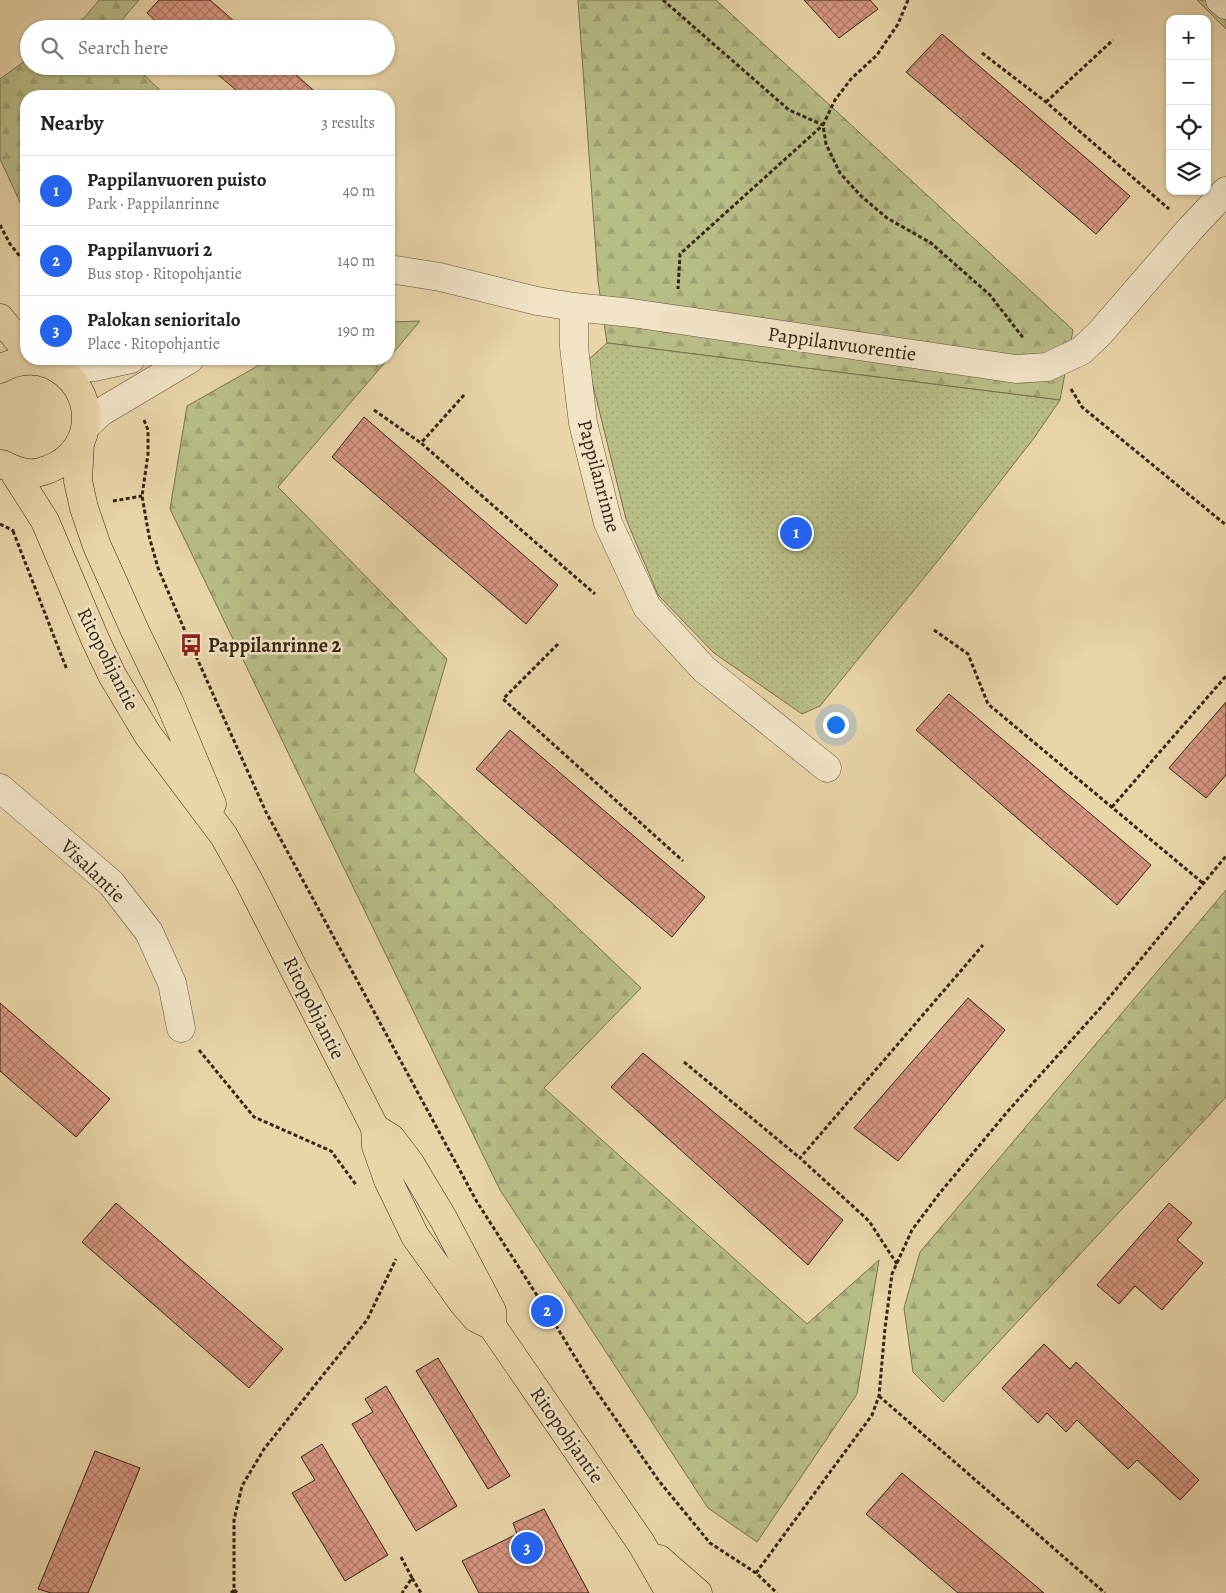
<!DOCTYPE html>
<meta charset="utf-8">
<style>
body{margin:0;font-family:Alegreya,serif;background:#f6f6f6;color:#222}
.controls{position:absolute;right:15px;top:15px;display:grid;overflow:hidden;border-radius:10px;box-shadow:0 1px 4px #0004}
.controls button{width:45px;height:45px;display:grid;place-items:center;padding:0;border:0;border-bottom:1px solid #e0e0e0;background:#fff;color:#222;font:25px sans-serif}
.you{position:absolute;left:835px;top:724px;width:18px;height:18px;margin:-12px;border:4px solid #fff;border-radius:50%;background:#1a73e8;box-shadow:0 0 0 8px #1a73e833}
.badge{display:grid;place-items:center;width:32px;height:32px;border-radius:50%;background:#2563eb;color:#fff;font-size:16px;font-weight:700}
.pin{position:absolute;translate:-50% -50%;border:2px solid #fff;box-shadow:0 1px 5px #0006}
.list{margin:0;padding:0;list-style:none}
h2{display:flex;justify-content:space-between;align-items:center;height:65px;margin:0;padding:0 20px;font-size:21px}
h2 small{font-size:16px;font-weight:400;color:#767676}
.list li{display:grid;grid-template-columns:32px 1fr auto;gap:15px;align-items:center;box-sizing:border-box;height:70px;padding:0 20px;border-top:1px solid #e0e0e0}
.list b{display:block;font-size:19px;white-space:nowrap}
.list p{margin:0;font-size:16px;white-space:nowrap;color:#767676}
.list em{font-size:16px;font-style:normal;color:#767676}
.icon{flex:none;width:28px;height:28px;fill:none;stroke:currentColor;stroke-width:2;stroke-linecap:round;stroke-linejoin:round}
.map{position:relative;flex:none;width:1226px;height:1593px;overflow:hidden}
.search{position:absolute;background:#fff;box-shadow:0 1px 4px #0004;left:20px;top:20px;width:375px;height:55px;display:flex;align-items:center;gap:12px;box-sizing:border-box;padding:0 18px;border-radius:28px;color:#767676;font-size:19px}
.panel{position:absolute;background:#fff;box-shadow:0 1px 4px #0004;left:20px;top:90px;width:375px;height:275px;border-radius:20px}
.map>svg:first-child{display:block}
</style>
<div class="map">
<svg width="1226" height="1593" viewBox="0 0 1226 1593">
<defs>
<pattern id="forest-firs" width="22" height="20" patternUnits="userSpaceOnUse" patternTransform="scale(1.25)"><rect width="22" height="20" fill="#b8bd86"/><path d="M5 1l3.5 6h-7zM16 11l3.5 6h-7z" fill="#9fa273"/></pattern>
<pattern id="park-dots" width="8" height="8" patternUnits="userSpaceOnUse" patternTransform="scale(1.25)"><rect width="8" height="8" fill="#b8bd86"/><path d="M2 2h.1M6 6h.1" fill="none" stroke="#9fa273" stroke-width="1.8" stroke-linecap="round"/></pattern>
<pattern id="building-cross-hatch" width="8" height="8" patternUnits="userSpaceOnUse" patternTransform="scale(1.25)"><rect width="8" height="8" fill="#d89782"/><path d="M0 0l8 8M0 8l8-8" fill="none" stroke="#b07b69"/></pattern>
</defs>
<rect width="100%" height="100%" fill="#e9d5a8"/>
<filter id="stains"><feTurbulence type="fractalNoise" baseFrequency=".004" numOctaves="4"/><feColorMatrix values="0 0 0 0 .2 0 0 0 0 .09 0 0 0 0 .02 0 0 0 .5 -.17"/></filter>
<radialGradient id="worn" r=".72"><stop offset=".6" stop-color="#630" stop-opacity="0"/><stop offset="1" stop-color="#630" stop-opacity=".3"/></radialGradient>
<path fill="url(#forest-firs)" stroke="#76724c" d="M99,0H139L114,29H69L85,17Z
M578,0H716L1073,330L1060,400L607,343L598,281Z
M1197,0H1226V29Z
M29,58V66H135L166,96H26V215L0,159V79Z
M420,321L389,358V322Z
M270,359H388L278,487L447,659L414,772L641,988L544,1088L807,1324L879,1260L857,1394L757,1542L708,1508L500,1190L170,509L187,406Z
M1226,890V1097L943,1402L913,1372L904,1308L920,1252Z"/>
<path fill="url(#park-dots)" stroke="#76724c" d="M607,343L1060,400L1034,438L949,547L820,706L802,714L714,653L658,595L626,519L587,361Z"/>
<path fill="url(#building-cross-hatch)" stroke="#352613" d="M159,0H210L243,29H165L147,13Z
M804,0H870L878,9L839,38Z
M942,34L1130,196L1096,234L906,72Z
M208,66H286L320,96H243Z
M364,417L558,585L526,624L332,457Z
M949,694L1151,865L1117,905L916,730Z
M1226,702V775L1206,798L1169,768Z
M510,730L705,897L672,937L476,769Z
M968,998L1005,1030L898,1161L854,1128Z
M0,1003L110,1099L76,1137L0,1071Z
M643,1053L843,1220L808,1265L611,1087Z
M116,1203L283,1349L249,1388L82,1242Z
M1169,1203L1192,1223L1177,1240L1203,1263L1162,1310L1135,1286L1119,1304L1097,1285Z
M1044,1344L1070,1369L1076,1362L1199,1480L1180,1500L1137,1460L1128,1469L1077,1420L1066,1432L1047,1413L1038,1423L1002,1388Z
M438,1358L510,1476L488,1489L416,1371Z
M386,1386L457,1506L416,1531L352,1424L373,1412L365,1399Z
M322,1444L388,1555L345,1581L292,1493L315,1480L301,1457Z
M95,1451L140,1468L88,1593H51L38,1589Z
M902,1473L1044,1593H958L866,1514Z
M544,1509L589,1593H479L462,1561L517,1534L513,1523Z"/>
<g fill="none" stroke-linecap="round" stroke-linejoin="round">
<defs>
<path id="minor" d="M1220,0L1226,5
M389,271L396,270L440,277L537,301L574,307L632,313L1016,369L1047,367L1081,351L1100,333L1191,228L1226,191
M574,307V347L583,423L608,523L647,607L704,669L827,768
M59,369L94,367L131,359
M86,426L101,412L190,359
M0,788L111,883L149,932L172,983L181,1028"/>
<path id="major" d="M0,318L17,339L26,348
M0,369C16,360 34,358 51,365C98,386 98,451 49,469C42,472 35,474 27,473C18,472 10,468 2,464
M80,442L78,481L84,508L97,546L136,633L169,701L212,804
M12,469L45,521L95,639L112,675L148,735L224,836L249,881L375,1128L376,1146L388,1180L415,1236L463,1303L476,1318L492,1326L641,1543L670,1593
M375,1128L391,1138L410,1163L444,1220L492,1311V1326
M659,1559L698,1593"/>
</defs>
<use href="#minor" stroke="#625238" stroke-width="29"/>
<use href="#major" stroke="#352613" stroke-width="29"/>
<path stroke="#352613" stroke-width="3" stroke-dasharray="4 2.5" stroke-linecap="butt" d="M663,0L789,110L823,125L680,254L678,289
M908,0L898,24L877,55L851,79L835,100L823,125L826,144L840,173L861,196L887,218L931,243L990,295L1024,339
M982,53L1046,102L1169,209
M1046,102L1113,40
M0,225L10,244L26,264
M1071,389L1082,407L1226,525
M464,395L421,443L595,594
M374,410L421,443
M144,420L148,430V454L142,496L149,536L158,568L191,645L266,812L477,1202L547,1311L592,1385L659,1481L710,1543L756,1573L777,1593
M113,501L142,496
M0,524L14,531
M13,531L67,670
M934,630L968,654L988,704L1204,884
M558,644L503,699L683,861
M1112,807L1226,676
M199,1050L254,1117L331,1151L357,1186
M684,1062L800,1158
M897,1264L869,1221L800,1158L983,945
M879,1396L1105,1593
M401,1557L412,1578L402,1593
M756,1573L872,1415L879,1396L885,1328L892,1274L912,1230L939,1194L1008,1111L1103,1005L1226,856
M412,1578L421,1593
M234,1590L238,1593
M231,1593L234,1590V1520L242,1486L264,1449L367,1320L396,1259"/>
<use href="#minor" stroke="#f1e4c6" stroke-width="28"/>
<use href="#major" stroke="#e9d5a8" stroke-width="28"/>
</g>
<defs>
<symbol id="bus-bare" viewBox="-9 -9 18 18"><path d="M-5-6H5V4H4V6H2V4H-2V6H-4V4H-5ZM-3.5-4V0h7V-4ZM-3.5 1.2v1.5H-2V1.2ZM2 1.2v1.5H3.5V1.2Z" fill="#8f2418" stroke="#f1e4c6" stroke-width="2.5" paint-order="stroke"/></symbol>
</defs>
<g fill-rule="evenodd">
<use href="#bus-bare" x="175" y="629" width="32" height="32"/>
</g>
<g text-anchor="middle" dominant-baseline="central" stroke-width="5" stroke-linejoin="round" paint-order="stroke">
<g font-size="20" fill="#352613" stroke="#f1e4c6">
<text transform="translate(842 344) rotate(8)">Pappilanvuorentie</text>
<text transform="translate(599 476) rotate(75)">Pappilanrinne</text>
<text transform="translate(108 659) rotate(63)">Ritopohjantie</text>
<text transform="translate(93 871) rotate(44)">Visalantie</text>
<text transform="translate(314 1008) rotate(63)">Ritopohjantie</text>
<text transform="translate(567 1435) rotate(55)">Ritopohjantie</text>
</g>
<g font-size="20" font-weight="bold" fill="#352613" stroke="#f1e4c6" text-anchor="start">
<text x="208" y="645">Pappilanrinne 2</text>
</g>
</g>
<rect width="100%" height="100%" filter="url(#stains)"/>
<rect width="100%" height="100%" fill="url(#worn)"/>
</svg>
<div class="controls">
<button>+</button>
<button>−</button>
<button><svg class="icon" aria-label="locate" viewBox="0 0 24 24"><circle cx="12" cy="12" r="6"/><path d="M12 2v4M12 18v4M2 12h4M18 12h4"/></svg></button>
<button><svg class="icon" aria-label="layers" viewBox="0 0 24 24"><path d="M12 4l9 5-9 5-9-5zM3 14l9 5 9-5"/></svg></button>
</div>
<div class="you"></div>
<div class="pin badge" style="left:796px;top:533px">1</div>
<div class="pin badge" style="left:547px;top:1311px">2</div>
<div class="pin badge" style="left:527px;top:1548px">3</div>
<div class="search"><svg class="icon" aria-label="search" viewBox="0 0 24 24"><circle cx="10" cy="10" r="6"/><path d="M15 15l6 6"/></svg>Search here</div>
<section class="panel">
<h2>Nearby<small>3 results</small></h2>
<ul class="list">
<li><span class="badge">1</span><div><b>Pappilanvuoren puisto</b><p>Park · Pappilanrinne</p></div><em>40 m</em></li>
<li><span class="badge">2</span><div><b>Pappilanvuori 2</b><p>Bus stop · Ritopohjantie</p></div><em>140 m</em></li>
<li><span class="badge">3</span><div><b>Palokan senioritalo</b><p>Place · Ritopohjantie</p></div><em>190 m</em></li>
</ul>
</section>
</div>
